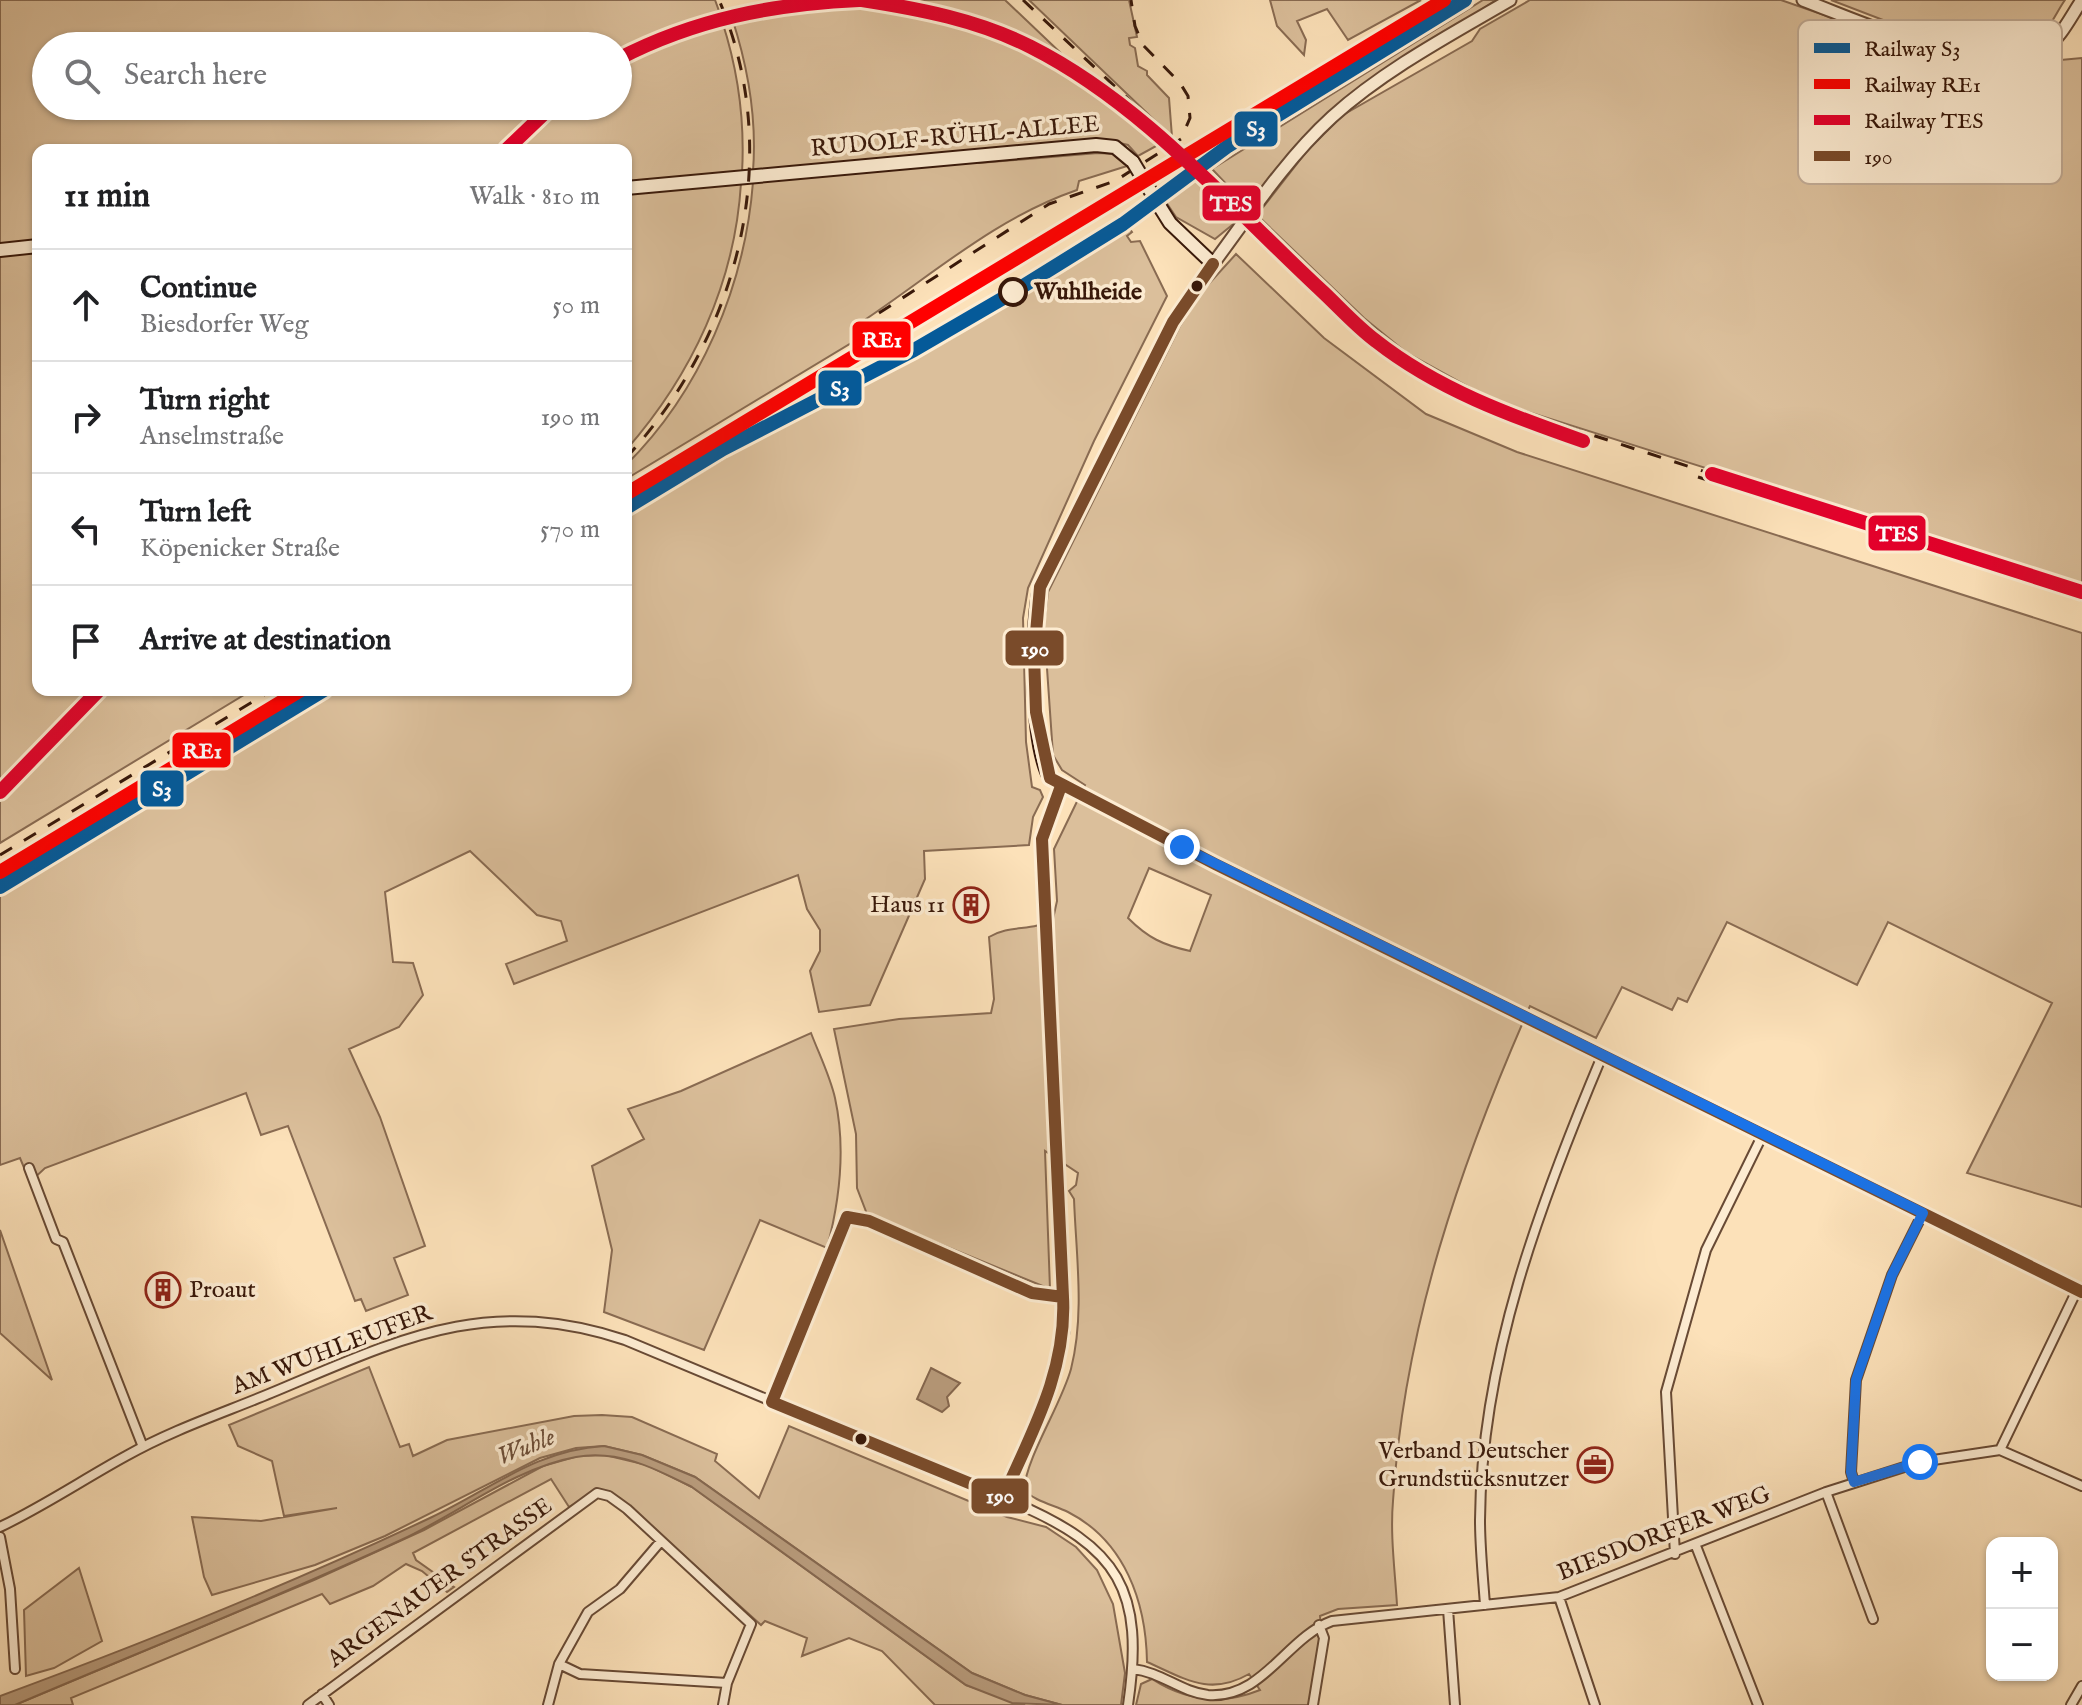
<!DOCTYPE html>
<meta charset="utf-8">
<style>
body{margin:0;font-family:"IM FELL English",serif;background:#f2f2f2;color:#202124}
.controls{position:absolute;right:24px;bottom:24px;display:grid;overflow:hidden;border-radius:16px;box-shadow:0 2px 6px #0004}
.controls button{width:72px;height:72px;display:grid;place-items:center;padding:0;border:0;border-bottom:2px solid #e0e0e0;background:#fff;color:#202124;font:40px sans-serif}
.stop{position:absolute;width:24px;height:24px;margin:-18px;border:6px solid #1a73e8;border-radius:50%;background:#fff}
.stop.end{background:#1a73e8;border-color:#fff;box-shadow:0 2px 8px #0008}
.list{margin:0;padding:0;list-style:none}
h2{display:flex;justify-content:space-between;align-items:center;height:104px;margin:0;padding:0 32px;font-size:34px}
h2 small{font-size:26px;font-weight:400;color:#757577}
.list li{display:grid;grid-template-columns:52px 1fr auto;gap:24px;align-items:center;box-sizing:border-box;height:112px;padding:0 32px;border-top:2px solid #e0e0e0}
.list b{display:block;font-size:30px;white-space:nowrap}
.list p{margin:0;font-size:26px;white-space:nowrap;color:#757577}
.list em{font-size:26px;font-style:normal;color:#757577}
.icon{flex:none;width:44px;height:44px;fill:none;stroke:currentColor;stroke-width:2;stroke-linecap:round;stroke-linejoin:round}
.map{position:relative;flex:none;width:2082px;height:1705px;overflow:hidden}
.search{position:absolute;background:#fff;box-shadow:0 2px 6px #0004;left:32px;top:32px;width:600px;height:88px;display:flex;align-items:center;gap:20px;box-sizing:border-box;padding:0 28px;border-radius:44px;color:#757577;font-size:30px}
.panel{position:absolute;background:#fff;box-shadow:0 2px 6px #0004;left:32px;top:144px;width:600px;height:552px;border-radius:16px}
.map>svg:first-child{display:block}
</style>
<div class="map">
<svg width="2082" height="1705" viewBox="0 0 2082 1705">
<rect width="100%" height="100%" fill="#fce1b9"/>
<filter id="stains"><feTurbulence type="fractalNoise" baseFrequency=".0025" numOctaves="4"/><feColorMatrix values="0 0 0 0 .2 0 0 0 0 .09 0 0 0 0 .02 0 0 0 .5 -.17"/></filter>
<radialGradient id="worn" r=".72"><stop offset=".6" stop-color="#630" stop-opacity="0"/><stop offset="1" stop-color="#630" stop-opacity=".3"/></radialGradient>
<path fill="#dbbf9b" stroke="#896b52" stroke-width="2" fill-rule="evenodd" d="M0,0H715L719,11L618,51V46H46V106H544L501,150H38V242L0,246Z
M904,0H1005L1066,58C1012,30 964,9 904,0Z
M1029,0H1129L1137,37L1129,38L1130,45L1135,48L1138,66L1147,71V75L1169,98L1172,137Z
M1270,0H1421L1348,40L1327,9L1297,21L1306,40L1304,55L1277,26Z
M1483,0H1496L1333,109L1295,146L1248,207L1212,169Z
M1530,0H1781L1936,54L1972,60L2034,58L2039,62L2082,58V587L1494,401L1407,353L1364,318L1257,215L1307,151L1343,115L1472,41L1480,29Z
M1831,0H2065C2057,11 2050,29 2039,38C2026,49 1962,45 1943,43Z
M810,4C958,6 1051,42 1158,145L1138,156L1128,145L1103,139L753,171C757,119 748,67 732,18Z
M722,21C738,70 745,121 742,173L626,184V150H513L560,106H618V64L650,46Z
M1098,153L1114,154L1127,166L1079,181L1077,190C996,218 936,272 866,319L871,331L626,479V465C700,392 745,286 753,182L976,160L979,163Z
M1194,178L1237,221L1215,239L1176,217L1164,199Z
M741,183C735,283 692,375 626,450V194Z
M1129,228L1132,232L1127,236L1131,242L1140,241L1167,296L1094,441L1028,588L1023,618L1026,742L1032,787L1040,790L1043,797L1033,817L1029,845L924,851L925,879L870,1005L819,1012L810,971L820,951V930L807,909L798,875L514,984L506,964L567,941L561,921L537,915L470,851L385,892L393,962L413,963L423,995L399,1027L349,1049L380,1117L425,1246L394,1258L408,1295L366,1311L361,1299L355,1301L288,1126L261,1135L246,1093L45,1168L30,1182L20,1158L0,1165V892L337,690H626V517L777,427L947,341Z
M38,252V690H89L0,781V255Z
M1236,254L1324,338L1426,414L1517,452L2082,633V1207L1967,1173L2052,1003L1888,922L1857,985L1727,922L1687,1002L1678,998L1672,1010L1622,987L1596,1038L1530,1006C1460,1165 1404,1327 1393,1501C1390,1535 1395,1571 1397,1605L1338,1609L1320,1616L1322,1640L1316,1705H1136L1141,1684L1152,1679C1186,1701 1223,1705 1260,1690L1249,1674C1209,1697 1184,1678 1147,1662C1146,1602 1125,1541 1068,1512C1054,1505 1033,1501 1024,1489C1027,1456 1061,1405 1071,1369C1085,1314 1076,1254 1074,1199L1069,1191L1076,1185L1078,1173L1045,1151L1050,1289L867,1214L857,1188L856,1134L834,1029L899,1019L991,1013L994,999L989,937C1011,924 1032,932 1053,919L1057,901L1054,849L1085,785L1062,770L1053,755L1044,625L1048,592L1180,326L1205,288ZM1149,868L1211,895L1190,951C1163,945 1148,938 1128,918Z
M105,690H252L0,843V799Z
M811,1033C819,1054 830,1076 835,1098C846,1148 840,1199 827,1248L760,1220L704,1350L604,1312L612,1250L592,1166L644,1139L628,1109L681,1091Z
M0,1230L52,1380L0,1333Z
M369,1367L400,1447L409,1444L413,1456L447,1440L574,1416L602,1415L632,1417L717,1454L715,1461L759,1498L789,1426L1007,1517L1046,1527L1076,1547L1097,1570L1113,1604L1125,1673L1121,1705H1062L1025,1695L972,1673L695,1477L642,1455L604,1446L576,1448L540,1458L385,1536L315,1565L212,1595L204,1577L192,1517L261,1521L337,1508L284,1516L272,1461L238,1446L229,1425Z
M605,1455L647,1465L692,1487L966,1685L1025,1705H935L882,1651L849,1638L802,1656L807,1638L765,1621L761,1625L620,1498L598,1490L569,1507L551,1479L413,1553L416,1560L454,1587L447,1592L422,1571L406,1564L373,1586L330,1604L322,1594L71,1698L73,1705H15L314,1580L424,1530L543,1466L578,1456Z
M79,1568L102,1641L54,1668L26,1676L24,1610Z"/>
<path fill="#b99c7d" stroke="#85674f" stroke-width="2" d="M931,1368L960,1383L947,1397L949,1406L942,1412L917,1399Z
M604,1446L642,1455L695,1477L972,1673L1025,1695L1062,1705L1012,1703L966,1685L692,1487C656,1469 618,1449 576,1457C514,1468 458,1514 401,1540C274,1599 144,1650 15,1705H0V1696C144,1643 293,1583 432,1517C491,1489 536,1450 604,1446Z"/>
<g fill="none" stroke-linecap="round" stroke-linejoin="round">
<defs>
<path id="minor" d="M29,1168L56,1239L63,1242L143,1447
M2000,1450L2077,1290
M1854,1482L1851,1472L1856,1380L1892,1275L1923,1213
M1826,1492L1873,1619
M1003,1497L1054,1381L1065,1330L1042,839L1061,786
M0,1527C44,1506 84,1479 126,1456C172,1430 223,1413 271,1393C398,1340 485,1294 625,1340L1013,1502C1119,1547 1145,1590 1128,1705
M0,1537L10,1589L15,1669
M1696,1546L1758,1705
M1675,1554L1666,1392L1706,1250L1763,1134
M1559,1597L1595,1705
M1485,1605C1483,1577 1480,1548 1480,1520C1481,1359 1541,1201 1602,1056
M1448,1609L1455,1705
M559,1664L580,1674L727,1683
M1133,1669C1161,1672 1181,1692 1208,1695C1263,1699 1286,1638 1332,1621L1559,1597L1826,1492L1920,1462L2000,1450L2082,1486
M322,1694L329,1705
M308,1705L597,1493L609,1496L627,1509L751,1624L727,1683L723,1705
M548,1705L559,1664L588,1612L620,1589L661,1541
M1313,1705L1324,1638L1319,1625
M2071,1705L2082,1686"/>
<path id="tertiary" d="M1803,0C1871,26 1935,57 2009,55C2021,54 2034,55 2045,48C2061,38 2071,16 2082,0
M1213,264C1250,214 1286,159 1332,117C1384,70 1450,35 1510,0"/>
<path id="secondary" d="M626,188L1096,145L1115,147L1133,162
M1160,207L1170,223L1213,264L1173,322L1040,587C1032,630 1030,740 1050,778L1215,864L2082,1292
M0,250L38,246"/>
</defs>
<use href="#minor" stroke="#684a35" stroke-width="12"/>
<use href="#tertiary" stroke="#684a35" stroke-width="15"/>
<use href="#secondary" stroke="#371709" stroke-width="16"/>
<use href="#minor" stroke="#fdecd2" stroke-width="8"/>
<use href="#tertiary" stroke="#fdecd2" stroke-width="11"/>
<use href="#secondary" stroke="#fdecd2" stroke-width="12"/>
<path stroke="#371709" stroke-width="3" stroke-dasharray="14 14" stroke-linecap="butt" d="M1023,0L1362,319L1405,353L1494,403L1712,474
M879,313L1049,204L1115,181L1181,139L1190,118L1188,96L1180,83L1143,45L1135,26L1131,0
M626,458C738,337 786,156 719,0
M1698,477L2082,600
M0,855L272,690"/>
<defs>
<path id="secondary-bridge" d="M1133,162L1160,207"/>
</defs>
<use href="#secondary-bridge" stroke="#371709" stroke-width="16" stroke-linecap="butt"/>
<use href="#secondary-bridge" stroke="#fdecd2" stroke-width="12"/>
<defs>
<path id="bus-1" d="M1213,264L1173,322L1040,587L1034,656L1036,712L1050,778L1215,864L2082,1292
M1061,786L1042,839L1063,1297
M847,1217L869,1221L1032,1293L1063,1297C1067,1370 1032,1432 1003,1497L772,1402Z"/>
</defs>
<use href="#bus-1" stroke="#fdecd2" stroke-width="18"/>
<use href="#bus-1" stroke="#7a4b2a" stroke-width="12"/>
<defs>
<path id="rail-1" d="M626,508L723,449L914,350L1012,293L1123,224L1228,146L1465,0
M0,887L324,690"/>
<path id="rail-2" d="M626,494L1444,0
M0,872L301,690"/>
<path id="rail-3" d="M862,0C920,9 978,20 1031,47C1144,104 1231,207 1323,292C1340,308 1357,327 1376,341C1437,389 1511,416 1583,441
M618,59C695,19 773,4 859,0
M506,150L552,106
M1712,474L2082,592
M0,792L99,690"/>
</defs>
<use href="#rail-1" stroke="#fdecd2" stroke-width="20"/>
<use href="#rail-2" stroke="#fdecd2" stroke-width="20"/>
<use href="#rail-3" stroke="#fdecd2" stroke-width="20"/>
<use href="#rail-1" stroke="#055a99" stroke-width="14"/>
<use href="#rail-2" stroke="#f00" stroke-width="14"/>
<use href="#rail-3" stroke="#e4002b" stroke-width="14"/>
</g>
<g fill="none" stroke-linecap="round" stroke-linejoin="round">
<path stroke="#1a73e8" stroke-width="10" d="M1182,847L1923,1213L1892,1275L1856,1380L1851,1472L1854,1482L1920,1462"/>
</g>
<defs>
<symbol id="building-ring" viewBox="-11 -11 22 22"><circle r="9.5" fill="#fdecd2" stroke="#8f2418" stroke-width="1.5"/><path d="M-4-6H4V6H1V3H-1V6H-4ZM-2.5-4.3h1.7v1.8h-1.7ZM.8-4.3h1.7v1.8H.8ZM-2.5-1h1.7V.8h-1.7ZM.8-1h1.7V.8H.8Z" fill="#8f2418"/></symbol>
<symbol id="office-ring" viewBox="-11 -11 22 22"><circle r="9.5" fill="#fdecd2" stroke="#8f2418" stroke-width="1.5"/><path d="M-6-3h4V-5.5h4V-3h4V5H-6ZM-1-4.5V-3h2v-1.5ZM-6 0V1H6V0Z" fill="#8f2418"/></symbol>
</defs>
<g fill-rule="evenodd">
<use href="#building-ring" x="951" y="885" width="40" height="40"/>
<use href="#building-ring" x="143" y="1270" width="40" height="40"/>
<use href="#office-ring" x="1575" y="1445" width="40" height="40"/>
</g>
<g fill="#371709" stroke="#fdecd2" stroke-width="3">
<circle cx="1197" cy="286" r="7"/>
<circle cx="861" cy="1439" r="7"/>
</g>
<circle fill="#fdecd2" stroke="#371709" stroke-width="4" cx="1013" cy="292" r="13"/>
<g text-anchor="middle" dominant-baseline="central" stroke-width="7" stroke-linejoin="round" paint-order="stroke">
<g font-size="24" fill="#371709" stroke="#fdecd2">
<text transform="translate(955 137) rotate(-5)">RUDOLF-RÜHL-ALLEE</text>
<text transform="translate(332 1350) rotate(-21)">AM WUHLEUFER</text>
<text transform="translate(1664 1534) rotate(-21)">BIESDORFER WEG</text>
<text transform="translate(440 1583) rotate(-36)">ARGENAUER STRASSE</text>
</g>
<g font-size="24" font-weight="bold" fill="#371709" stroke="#fdecd2" text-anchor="start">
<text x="1034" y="292">Wuhlheide</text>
</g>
<g font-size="24" fill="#371709" stroke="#fdecd2" text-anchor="end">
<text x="945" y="905">Haus 11</text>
<text x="189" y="1290" text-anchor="start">Proaut</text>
<text x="1569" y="1451">Verband Deutscher<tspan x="1569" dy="28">Grundstücksnutzer</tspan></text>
</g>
<g font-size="26" font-style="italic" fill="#6b4c37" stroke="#fdecd2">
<text transform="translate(526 1447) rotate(-22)">Wuhle</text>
</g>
</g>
<rect x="1798" y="20" width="264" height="164" rx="12" fill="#fdecd2" stroke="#c2ac96" stroke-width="2"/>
<rect x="1814" y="43" width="36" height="10" fill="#055a99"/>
<rect x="1814" y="79" width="36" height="10" fill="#f00"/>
<rect x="1814" y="115" width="36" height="10" fill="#e4002b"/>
<rect x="1814" y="151" width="36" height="10" fill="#7a4b2a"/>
<g font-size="22" fill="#371709">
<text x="1864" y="56">Railway S3</text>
<text x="1864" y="92">Railway RE1</text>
<text x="1864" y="128">Railway TES</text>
<text x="1864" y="164">190</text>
</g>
<g stroke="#fdecd2" stroke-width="3">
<rect x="1233" y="110" width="46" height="38" rx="8" fill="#055a99"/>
<rect x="1201" y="184" width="61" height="38" rx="8" fill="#e4002b"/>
<rect x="851" y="320" width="61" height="39" rx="8" fill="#f00"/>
<rect x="817" y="369" width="46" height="38" rx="8" fill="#055a99"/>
<rect x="1867" y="514" width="60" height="38" rx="8" fill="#e4002b"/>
<rect x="1004" y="629" width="61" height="38" rx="8" fill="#7a4b2a"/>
<rect x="171" y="731" width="61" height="38" rx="8" fill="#f00"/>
<rect x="139" y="769" width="46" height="39" rx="8" fill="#055a99"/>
<rect x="970" y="1477" width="60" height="38" rx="8" fill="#7a4b2a"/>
</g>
<g font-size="22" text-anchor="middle" font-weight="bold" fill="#fff">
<text x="1256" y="136">S3</text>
<text x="1231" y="211">TES</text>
<text x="882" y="347">RE1</text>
<text x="840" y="396">S3</text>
<text x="1897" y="541">TES</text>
<text x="1035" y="656">190</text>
<text x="202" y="758">RE1</text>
<text x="162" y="796">S3</text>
<text x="1000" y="1503">190</text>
</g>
<rect width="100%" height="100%" filter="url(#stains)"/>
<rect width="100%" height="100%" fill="url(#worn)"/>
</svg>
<div class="controls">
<button>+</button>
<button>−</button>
</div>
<div class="stop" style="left:1920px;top:1462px"></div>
<div class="stop end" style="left:1182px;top:847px"></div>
<div class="search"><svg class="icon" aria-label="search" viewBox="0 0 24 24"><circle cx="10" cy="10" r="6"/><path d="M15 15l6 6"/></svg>Search here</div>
<section class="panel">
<h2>11 min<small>Walk · 810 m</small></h2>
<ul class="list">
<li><svg class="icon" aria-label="ahead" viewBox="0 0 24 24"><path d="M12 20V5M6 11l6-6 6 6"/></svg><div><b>Continue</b><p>Biesdorfer Weg</p></div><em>50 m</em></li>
<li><svg class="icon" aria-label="right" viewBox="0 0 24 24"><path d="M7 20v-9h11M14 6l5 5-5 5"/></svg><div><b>Turn right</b><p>Anselmstraße</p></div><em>190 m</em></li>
<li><svg class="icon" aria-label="left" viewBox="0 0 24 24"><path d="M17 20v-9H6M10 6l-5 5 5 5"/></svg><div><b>Turn left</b><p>Köpenicker Straße</p></div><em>570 m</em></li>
<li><svg class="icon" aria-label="arrive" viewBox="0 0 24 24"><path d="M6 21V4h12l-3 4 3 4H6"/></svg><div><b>Arrive at destination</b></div></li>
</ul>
</section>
</div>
